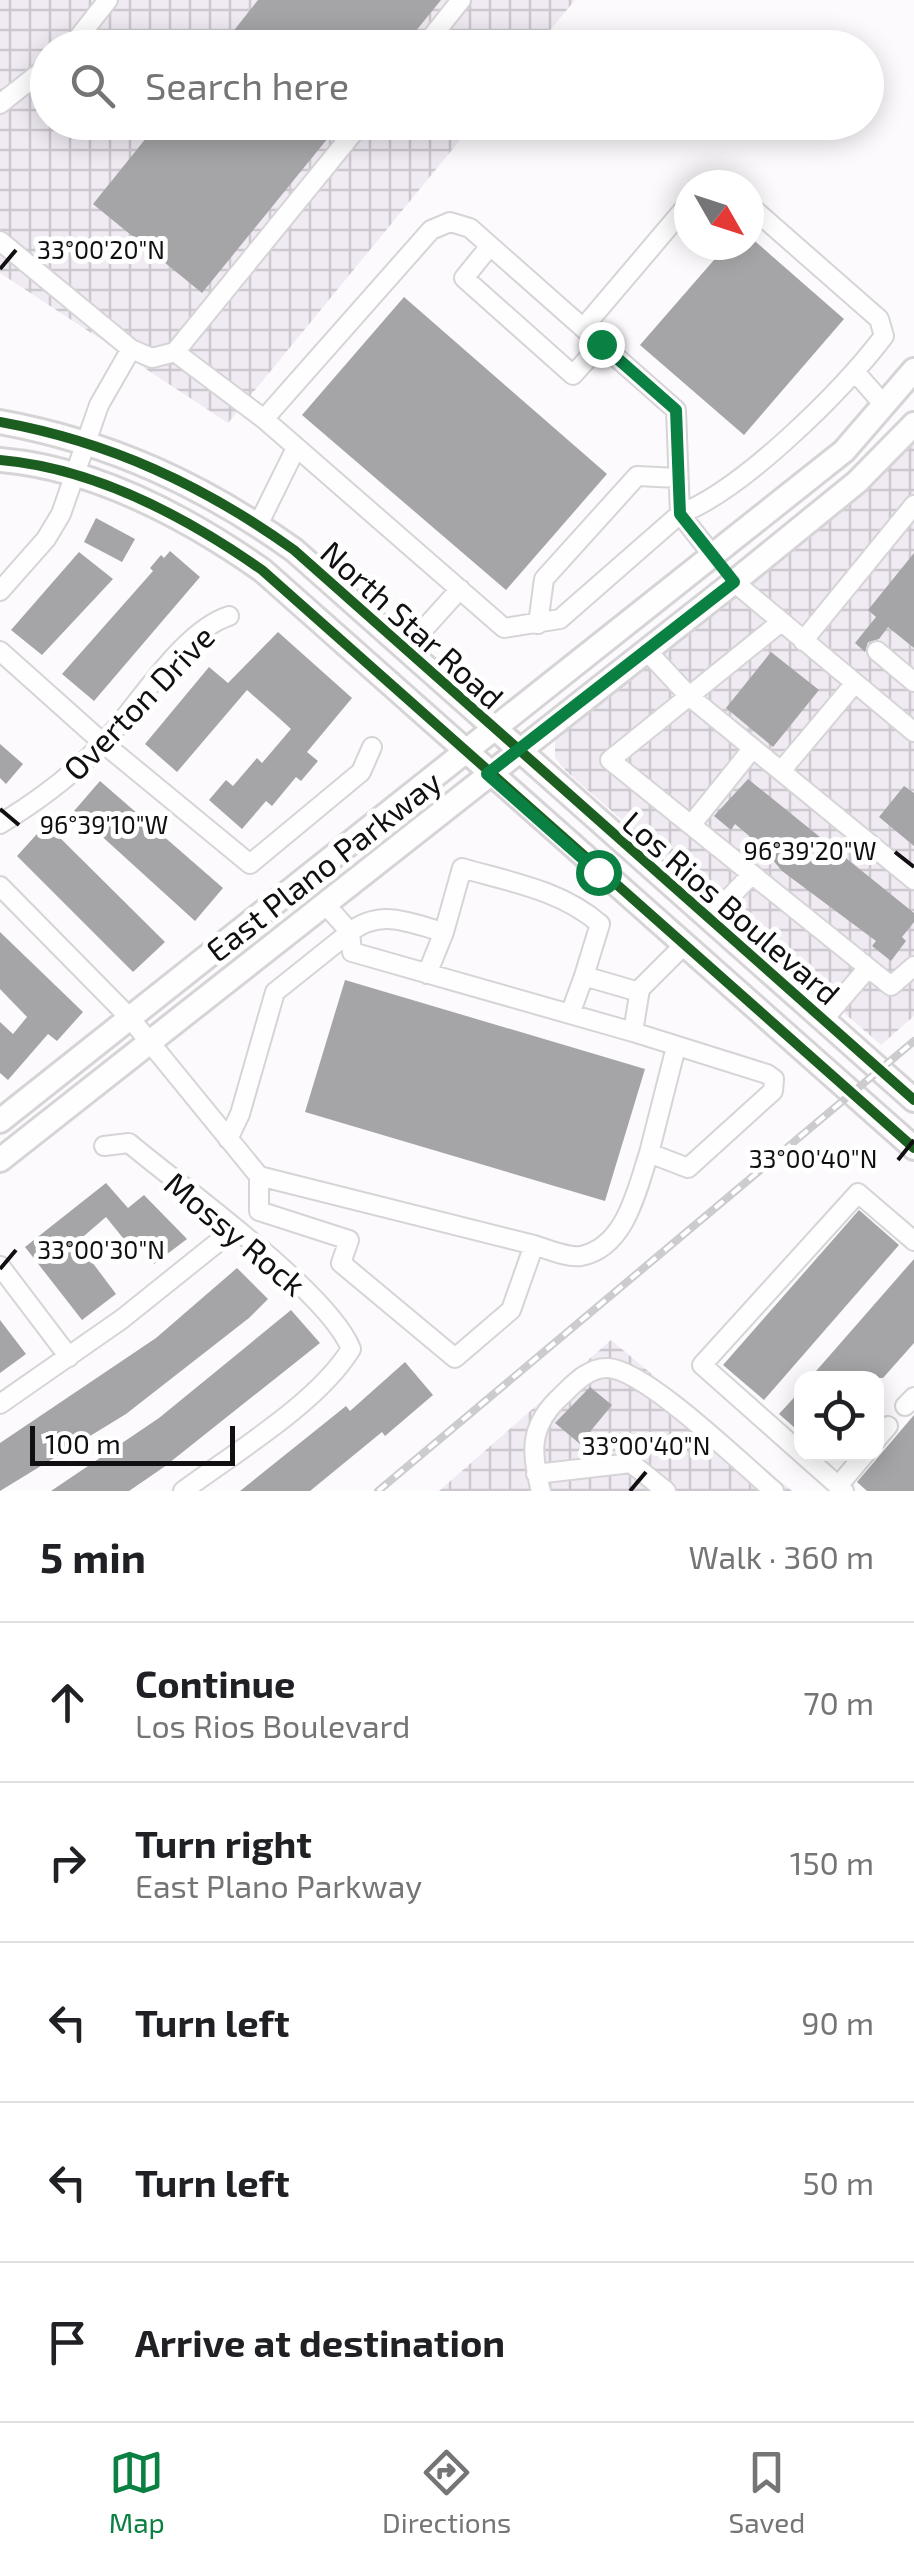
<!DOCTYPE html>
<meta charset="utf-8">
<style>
body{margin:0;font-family:"Exo 2",sans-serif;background:#f2f2f2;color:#202124}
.controls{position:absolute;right:30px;bottom:30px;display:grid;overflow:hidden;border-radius:20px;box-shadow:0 5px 25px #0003}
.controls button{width:90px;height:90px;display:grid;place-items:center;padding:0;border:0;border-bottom:2px solid #e0e0e0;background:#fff;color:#202124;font:50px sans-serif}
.compass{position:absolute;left:674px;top:170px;width:90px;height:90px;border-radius:50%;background:#fff;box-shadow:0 5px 25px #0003;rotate:129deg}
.scale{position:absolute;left:30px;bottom:25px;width:205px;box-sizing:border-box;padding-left:10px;border:5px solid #110f11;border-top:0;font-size:28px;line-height:35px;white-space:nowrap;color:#110f11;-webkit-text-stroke:8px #fff;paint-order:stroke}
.stop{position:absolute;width:30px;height:30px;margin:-22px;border:8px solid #0b8043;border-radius:50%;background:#fff}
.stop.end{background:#0b8043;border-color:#fff;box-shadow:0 2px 10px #0008}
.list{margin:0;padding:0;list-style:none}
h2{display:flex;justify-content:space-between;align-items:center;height:130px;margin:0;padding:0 40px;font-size:42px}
h2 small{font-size:32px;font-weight:400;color:#757577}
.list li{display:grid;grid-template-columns:65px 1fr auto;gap:30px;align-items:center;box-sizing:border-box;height:160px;padding:0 40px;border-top:2px solid #e0e0e0}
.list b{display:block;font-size:38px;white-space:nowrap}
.list p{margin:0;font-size:32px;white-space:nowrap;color:#757577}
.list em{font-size:32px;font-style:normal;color:#757577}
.icon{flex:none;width:55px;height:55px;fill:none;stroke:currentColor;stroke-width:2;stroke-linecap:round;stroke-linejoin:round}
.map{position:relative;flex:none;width:914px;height:1491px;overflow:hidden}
.search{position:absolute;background:#fff;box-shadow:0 5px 25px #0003;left:30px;right:30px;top:30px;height:110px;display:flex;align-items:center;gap:25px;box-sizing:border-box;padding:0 35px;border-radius:55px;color:#757577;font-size:38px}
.sheet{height:930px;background:#fff}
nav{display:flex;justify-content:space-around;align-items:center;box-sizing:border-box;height:140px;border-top:2px solid #e0e0e0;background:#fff;font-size:28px;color:#757577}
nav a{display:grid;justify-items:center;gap:5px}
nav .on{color:#0b8043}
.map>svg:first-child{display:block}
</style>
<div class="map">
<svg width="914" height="1491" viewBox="0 0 914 1491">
<defs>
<pattern id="industrial-grid" width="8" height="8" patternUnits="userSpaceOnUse" patternTransform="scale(2.5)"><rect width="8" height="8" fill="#f0ebf3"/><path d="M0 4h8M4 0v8" fill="none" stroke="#cdc8cf"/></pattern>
</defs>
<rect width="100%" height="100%" fill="#fcfafd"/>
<path fill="url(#industrial-grid)" d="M0,0H575L536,47L48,48V122L474,123L228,423L0,273Z
M914,434V1016L881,1045L567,772L555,758V741L563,729Z
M611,1340L792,1491H439Z"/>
<path fill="#a5a4a6" d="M258,0H441L402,48H220Z
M159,122H341L202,293L93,204Z
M749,236L844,319L744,435L640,345L727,245H749Z
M404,297L607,474L506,590L302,415Z
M96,518L135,539L122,562L84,542Z
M170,551L200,577L94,701L62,674L153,571L150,568L161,555L164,558Z
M79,552L113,579L42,655L11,630Z
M914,553V648L888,627L879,639L868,642L865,652L855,643L876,617L868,610Z
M278,632L352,698L307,752L318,761L301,781L296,777L272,806L266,801L242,829L209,800L226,780L233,786L257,758L262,763L291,729L279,718L247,690L177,772L145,744L209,667L228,683Z
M771,652L819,690L773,747L726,708Z
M0,744L23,764L6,784L0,778Z
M748,779L914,913V922L902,937L906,941L891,961L872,946L876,941L782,871L760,845L735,824L731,830L714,816Z
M100,781L223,888L195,921L74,811Z
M904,786L914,793V846L879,817Z
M46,824L165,942L133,972L17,856Z
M0,932L83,1012L57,1041L48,1034L8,1080L0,1073V1022L13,1034L27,1017L0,989Z
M345,980L645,1069L605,1201L305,1112Z
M106,1183L128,1208L144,1195L187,1239L154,1264L134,1238L127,1243L106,1217L77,1242L116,1294L82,1320L25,1247Z
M859,1210L899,1245L764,1400L723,1365Z
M914,1259V1343L883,1378H810Z
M237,1268L268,1299L249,1318L126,1414L0,1491V1443L156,1338Z
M291,1310L320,1343L164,1467L129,1491H51L159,1418Z
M0,1320L26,1354L0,1373Z
M405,1362L433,1395L385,1436L382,1432L310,1491H240L346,1406L350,1411Z
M590,1387L612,1405L580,1444L555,1423Z
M802,1389V1434L779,1414Z
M914,1415V1491H867L857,1482Z"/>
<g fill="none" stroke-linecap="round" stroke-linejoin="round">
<defs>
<path id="minor" d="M70,48L108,0
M423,48L461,0
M0,104L48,66
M708,185H723
M0,241L131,349L152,358L175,352L362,122
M490,246L464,278L573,375L601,344
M583,328L689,203
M175,352L264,419
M856,373L885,406
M258,525L296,448
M714,557L680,514L676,410L470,228L450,222L431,230L264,419L504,628L560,619L680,514C744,489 842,391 884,336L879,319L749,205
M734,582L914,732
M0,591L46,539L61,514L99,405L131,349
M781,622L610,760L891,986L914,966
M538,624L544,579L637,476L678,478
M803,641L914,505
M405,650L460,589
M646,650L689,696L914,880
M0,651L103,743L250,864L361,772L372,747
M877,651L914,682
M781,771L855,683
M0,824C38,801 73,775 104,742C138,706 182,631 229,616
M691,825L753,748
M0,886L130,1018L259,1176V1211L349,1240L341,1263L455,1358L511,1310L534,1245C547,1249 567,1258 581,1256C626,1247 637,1189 649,1153L688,1168L773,1091L774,1079L767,1074L633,1032L640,989L682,947
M709,919L752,874
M427,974L444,932
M570,1014L584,976
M823,1020L868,968
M633,1032L352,952L350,932C382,908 408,923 444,932L462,868C510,882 561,890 600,924L584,976L639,992
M228,1139L240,1114L275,992L350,932L324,903
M104,1146L129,1143C181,1187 329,1292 351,1349C318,1403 234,1453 183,1491
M649,1153L676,1047
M259,1176L534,1245
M0,1266L69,1357
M0,1404L122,1319L233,1230
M905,1406L914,1397
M876,1440L888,1426
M536,1474L631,1463L666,1491
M838,1486L865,1454
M541,1491C531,1454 529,1428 557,1400C571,1387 587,1367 608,1368C646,1370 742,1464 774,1491
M844,1491L702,1365L858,1193L914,1241"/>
<path id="major" d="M0,422C110,442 203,485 294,550L914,1100
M0,460C95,468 185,516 262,570L914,1148
M0,1121L844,451L914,370
M0,1160L734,582L857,482L914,424"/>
</defs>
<use href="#minor" stroke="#d6d4d6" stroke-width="22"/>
<use href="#major" stroke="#d6d4d6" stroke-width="28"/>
<use href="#minor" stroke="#fffeff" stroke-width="18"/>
<use href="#major" stroke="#fffeff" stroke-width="22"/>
<defs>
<path id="rail" d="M378,1491L914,1041"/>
</defs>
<use href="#rail" stroke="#cccbcd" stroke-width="8"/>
<use href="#rail" stroke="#fff" stroke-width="4" stroke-dasharray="11" stroke-linecap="butt"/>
<defs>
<path id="cycleway" d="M0,422C110,442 203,485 294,550L914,1100
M0,460C95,468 185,516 262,570L914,1148"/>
</defs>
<use href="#cycleway" stroke="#fff" stroke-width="16"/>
<use href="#cycleway" stroke="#1b5e20" stroke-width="10"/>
</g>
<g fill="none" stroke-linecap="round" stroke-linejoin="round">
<path stroke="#0b8043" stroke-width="12" d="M598,872L487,774L734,582L680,514L676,410L601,344"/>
</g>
<path fill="none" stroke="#110f11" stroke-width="4" d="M0,269L16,250M0,809L19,825M895,852L914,867M898,1160L914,1140M0,1269L16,1250M630,1491L646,1472"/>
<g text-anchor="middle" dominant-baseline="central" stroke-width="10" stroke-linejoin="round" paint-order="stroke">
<g font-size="32" fill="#110f11" stroke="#fff">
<text transform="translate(413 624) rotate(42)">North Star Road</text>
<text transform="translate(138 702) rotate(-46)">Overton Drive</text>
<text transform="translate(323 865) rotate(-38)">East Plano Parkway</text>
<text transform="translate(732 907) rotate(41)">Los Rios Boulevard</text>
<text transform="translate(236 1233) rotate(40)">Mossy Rock</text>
</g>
</g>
<g font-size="25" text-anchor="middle" fill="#110f11" stroke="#fff" stroke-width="10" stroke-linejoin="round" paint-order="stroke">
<text x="101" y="259">33°00'20"N</text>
<text x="104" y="834">96°39'10"W</text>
<text x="810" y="860">96°39'20"W</text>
<text x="813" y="1168">33°00'40"N</text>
<text x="101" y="1259">33°00'30"N</text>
<text x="646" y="1455">33°00'40"N</text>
</g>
</svg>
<div class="controls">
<button><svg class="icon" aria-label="locate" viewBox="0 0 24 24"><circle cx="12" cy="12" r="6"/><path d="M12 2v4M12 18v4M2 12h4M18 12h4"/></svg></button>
</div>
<svg class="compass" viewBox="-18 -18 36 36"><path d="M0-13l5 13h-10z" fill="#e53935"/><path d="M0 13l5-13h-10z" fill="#757577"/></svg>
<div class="scale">100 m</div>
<div class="stop" style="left:598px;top:872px"></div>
<div class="stop end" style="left:601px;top:344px"></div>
<div class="search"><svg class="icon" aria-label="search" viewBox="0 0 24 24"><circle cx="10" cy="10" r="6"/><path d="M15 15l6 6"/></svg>Search here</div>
</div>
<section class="sheet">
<h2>5 min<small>Walk · 360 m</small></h2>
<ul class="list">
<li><svg class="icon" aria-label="ahead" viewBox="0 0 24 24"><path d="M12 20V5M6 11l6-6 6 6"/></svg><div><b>Continue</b><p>Los Rios Boulevard</p></div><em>70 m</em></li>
<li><svg class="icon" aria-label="right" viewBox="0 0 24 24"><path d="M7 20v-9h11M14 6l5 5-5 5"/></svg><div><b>Turn right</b><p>East Plano Parkway</p></div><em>150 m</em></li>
<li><svg class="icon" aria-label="left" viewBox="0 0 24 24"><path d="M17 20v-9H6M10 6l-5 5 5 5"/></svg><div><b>Turn left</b></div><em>90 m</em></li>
<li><svg class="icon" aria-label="left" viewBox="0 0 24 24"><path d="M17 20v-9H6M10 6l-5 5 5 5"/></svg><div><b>Turn left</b></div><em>50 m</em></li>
<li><svg class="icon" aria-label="arrive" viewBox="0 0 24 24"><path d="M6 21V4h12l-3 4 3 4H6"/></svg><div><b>Arrive at destination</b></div></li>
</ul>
</section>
<nav>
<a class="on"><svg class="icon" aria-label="map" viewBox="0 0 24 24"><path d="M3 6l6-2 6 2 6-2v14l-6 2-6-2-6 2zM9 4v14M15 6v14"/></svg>Map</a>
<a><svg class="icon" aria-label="directions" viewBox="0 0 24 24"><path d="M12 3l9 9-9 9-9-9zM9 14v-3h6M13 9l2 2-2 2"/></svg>Directions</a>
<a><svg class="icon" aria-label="saved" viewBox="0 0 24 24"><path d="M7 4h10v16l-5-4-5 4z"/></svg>Saved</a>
</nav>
